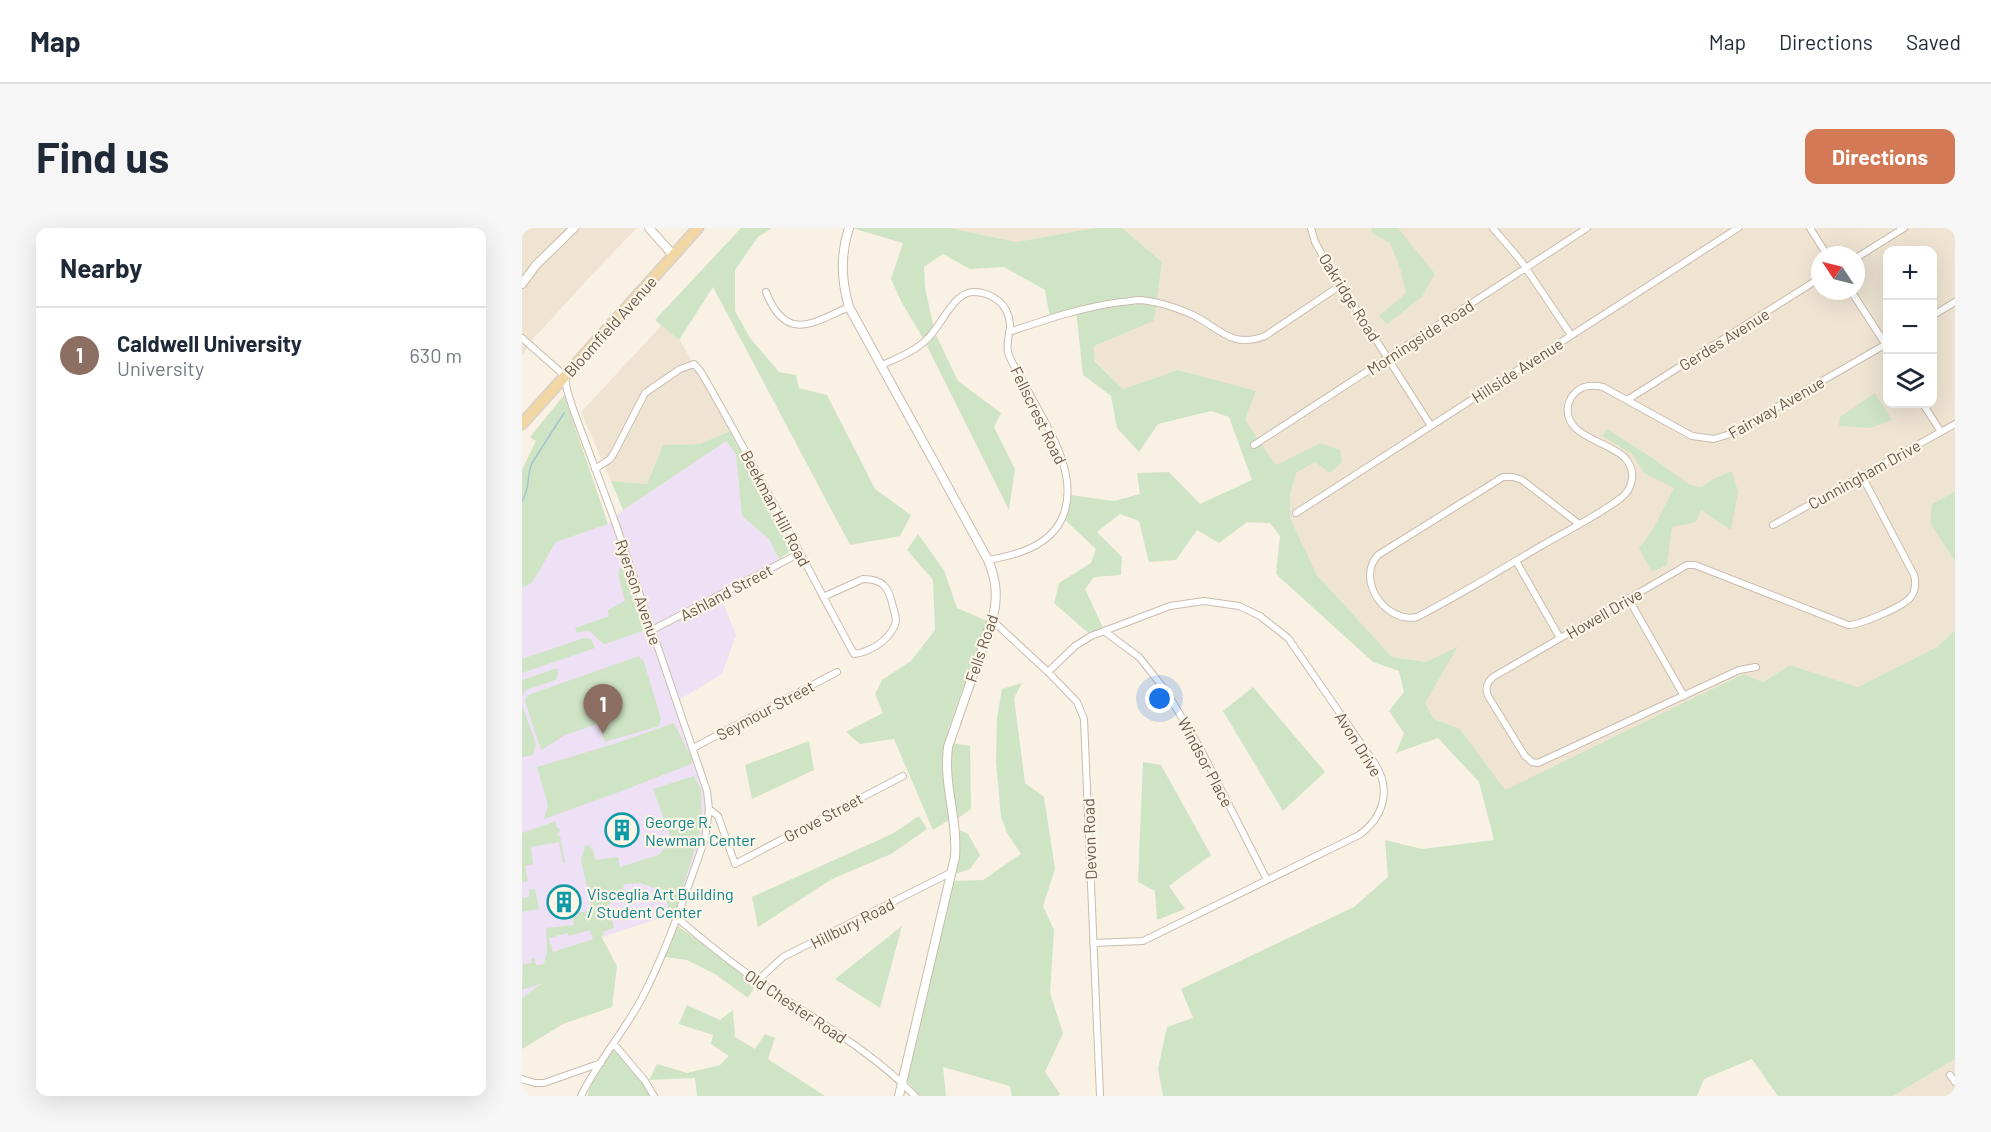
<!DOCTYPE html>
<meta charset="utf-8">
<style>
body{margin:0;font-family:Barlow,sans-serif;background:#f6f6f7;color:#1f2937}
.controls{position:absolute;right:18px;top:18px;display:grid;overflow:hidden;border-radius:12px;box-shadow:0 6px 24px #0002}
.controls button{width:54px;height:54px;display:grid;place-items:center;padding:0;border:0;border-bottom:2px solid #e0e1e3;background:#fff;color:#1f2937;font:30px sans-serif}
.compass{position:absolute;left:1289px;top:18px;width:54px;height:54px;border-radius:50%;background:#fff;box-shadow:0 6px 24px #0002;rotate:305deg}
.you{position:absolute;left:638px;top:471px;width:21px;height:21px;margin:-15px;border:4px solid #fff;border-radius:50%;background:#1a73e8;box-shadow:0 0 0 9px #1a73e833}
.badge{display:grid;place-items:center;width:39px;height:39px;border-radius:50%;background:#d47956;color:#fff;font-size:20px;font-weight:700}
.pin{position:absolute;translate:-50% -50px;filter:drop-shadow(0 2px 3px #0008)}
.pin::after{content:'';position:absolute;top:32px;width:21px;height:18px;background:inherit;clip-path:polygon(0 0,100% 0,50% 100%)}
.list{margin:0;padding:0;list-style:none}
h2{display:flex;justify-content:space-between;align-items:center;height:78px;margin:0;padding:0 24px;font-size:26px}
h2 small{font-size:20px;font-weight:400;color:#747a83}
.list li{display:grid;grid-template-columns:39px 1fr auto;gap:18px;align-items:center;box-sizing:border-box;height:96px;padding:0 24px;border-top:2px solid #e0e1e3}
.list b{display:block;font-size:22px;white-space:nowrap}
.list p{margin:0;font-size:20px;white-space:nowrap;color:#747a83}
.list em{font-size:20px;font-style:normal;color:#747a83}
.icon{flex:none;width:33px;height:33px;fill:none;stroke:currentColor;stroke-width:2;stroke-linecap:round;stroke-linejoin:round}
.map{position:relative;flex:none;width:1433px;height:868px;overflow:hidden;border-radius:12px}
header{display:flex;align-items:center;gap:36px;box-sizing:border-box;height:84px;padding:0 30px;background:#fff;border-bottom:2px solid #e0e1e3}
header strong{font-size:28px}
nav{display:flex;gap:33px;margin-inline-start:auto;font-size:21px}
.intro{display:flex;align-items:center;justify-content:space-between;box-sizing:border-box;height:144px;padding:0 36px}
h1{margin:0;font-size:42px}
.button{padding:15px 27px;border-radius:12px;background:#d47956;color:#fff;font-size:21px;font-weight:700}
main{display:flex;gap:36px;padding:0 36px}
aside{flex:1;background:#fff;border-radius:12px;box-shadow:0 6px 24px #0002}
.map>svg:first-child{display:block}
</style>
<header>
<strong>Map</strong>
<nav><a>Map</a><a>Directions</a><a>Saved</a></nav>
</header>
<div class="intro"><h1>Find us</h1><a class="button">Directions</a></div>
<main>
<aside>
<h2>Nearby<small></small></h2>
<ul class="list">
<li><span class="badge" style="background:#8d6e63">1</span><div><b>Caldwell University</b><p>University</p></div><em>630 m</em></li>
</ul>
</aside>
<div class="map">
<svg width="1433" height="868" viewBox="0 0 1433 868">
<rect width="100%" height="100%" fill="#f9f1e3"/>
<path fill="#efe4d2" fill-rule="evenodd" d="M0,0H115L78,38L11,111L0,128Z
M428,0H573L494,14Z
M600,0H1433V263L1410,276L1408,293L1433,334V402L1415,419L1336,459L1268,437L1241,454L1221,446L983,563L938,501L912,491L903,475L935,418L904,434L870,429L795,347L768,290V267L774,245L793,234L798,215L754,238L723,192L734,164L656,142L601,161L573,132L572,118L632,93L640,34ZM1366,22H1410V176H1366ZM1298,27H1334V63H1298Z
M140,97L158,112L208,203L178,216L141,217L125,256L89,253L59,184Z
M1433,831V868H1371Z"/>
<path fill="#eee0f5" d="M204,213L214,226L220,288L247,311L261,339L201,375L214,407L200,446L152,475L184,574L182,607L154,685L31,725L22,753L0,770V360L10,355L34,314L86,296L101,282Z"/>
<path fill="#cfe4c4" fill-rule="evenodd" d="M219,0H250L236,9L213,42V83L228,110L257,144L274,147L277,160L305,167L353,261L389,287L378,308L328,317L191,59L157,112L133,92Z
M330,0H428L494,14L573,0H600L640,34L632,93L572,118L573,133L601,161L656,142L734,163L723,192L754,237L798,215L818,222L820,234L808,245L793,234L774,245L768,267V290L795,347L870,429L904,434L936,418L903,475L912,491L938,501L983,562L1221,446L1241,454L1268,437L1336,459L1415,419L1433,402V831L1371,868H1256L1230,831L1182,851L1175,868H641L636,841L645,799L671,790L659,761L832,679L866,649L863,612L900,621L972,612L957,554L916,510L874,525L882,505L867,483L882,464L877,443L851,434L754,346L758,308L748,295L725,294L697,315L675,302L654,332L627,334L617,293L598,286L575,304L600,329L599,347L572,349L563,361L583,404L571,409L532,375L537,355L569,335L574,321L542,291L548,267L592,273L618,266L615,245L647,244L678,276L730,252L707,189L689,183L636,196L617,224L595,200L589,168L561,147L554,82L528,90L523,62L482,39L448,41L421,26L402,39L403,60L413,105L436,153L479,185L472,199L493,241L487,282L403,114L379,73L369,51L381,15Z
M849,0H876L913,46L900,69L865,96L857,88L884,65L878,40L868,15L850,5Z
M1353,165L1370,192L1348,200L1317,198L1318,189Z
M42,167L86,296L34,314L10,355L0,360V242L14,213L8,209Z
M1085,201L1129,229L1168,257L1180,259L1191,251L1210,243L1216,264L1209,302L1179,282L1174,294L1150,299L1145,337L1130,344L1117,320L1131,301L1152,260L1122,245L1110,226L1080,208Z
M208,203L269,323L257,331L247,311L220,288L214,226L204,213L101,282L89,253L125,256L141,217L178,216Z
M1433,263V334L1408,294L1410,276Z
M396,306L422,342L435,380L465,393L426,502L421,537L430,590L411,602L372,511L338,516L324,504L361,485L353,466L360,452L389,433L413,402L411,352L385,322Z
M98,340L103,341L123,401L121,403L83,416C70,410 74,399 55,405L53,400L87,388L86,382L103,373L96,346Z
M62,410L69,411L73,420L0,445V431Z
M117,428L119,432L121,431L139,491L137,498L83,514L77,495L43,507L19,522L3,473L6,467Z
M35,440L36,446L34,452L4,462L0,467V452Z
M500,455L492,470L503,555L522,569L533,641L521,678L532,702L528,765L541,805L523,844L538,866L536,868H490L488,858L421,839L424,868H398L385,853V844L429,653L461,652L499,626L485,605L479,588L474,534L475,490L480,461Z
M731,459L803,544L761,583L701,483Z
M0,477L14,516L11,527L0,529Z
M152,495L171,533L167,537L97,564L22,591L26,577L15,539L92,516Z
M287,513L292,542L230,571L223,537Z
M430,515L448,518L449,581L435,591L427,536Z
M621,534L639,537L689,627L647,658L663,681L635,692L633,663L616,654Z
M172,548L179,562L180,597L155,679L148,683L140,663L118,655L103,656L95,670L86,677L92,700L81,704L82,707L79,708L95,738L90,779L41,796L0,821V770L20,755L0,762L1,736L10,735L9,730H12L14,737L22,736L25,724L24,700L52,697L50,686L70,682L59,632L63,618L68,617L69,621H71L73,632L96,629L98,639L136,627L150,613L131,561ZM68,702L71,711L31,724L27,710L45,705L47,708Z
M397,588L405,601L369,626L310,651L236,699L230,669L370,606Z
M34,593V598L38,602L35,607L38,608L43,635H41L37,614L9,619L11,636L3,638L6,653L0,654V605Z
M438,602L446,606L458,627L448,641L433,646Z
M13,661L17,681L0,684V670L7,669V662Z
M155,697L234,757L226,770L193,746L165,732L143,729Z
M380,698L358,780L313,751Z
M165,777L198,792L211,782L213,809L233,821L243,806L253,810L246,831L303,868H175L173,850L127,852L135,836L165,845L198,837L207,828L189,816L191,807L157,796Z
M91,821L120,853L128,868H65L69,857Z"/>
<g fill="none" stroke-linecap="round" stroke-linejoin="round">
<path stroke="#a2c6d0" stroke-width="1.5" d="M0,273C9,259 4,249 10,235L42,185"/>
<defs>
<path id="minor" d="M789,0L793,14L803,32L909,198
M971,0L999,33L1049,107
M1288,0L1305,27
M1334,30L1382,0
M1329,63L1366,120
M244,64C264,115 291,95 327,79
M1410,88L1433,74
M487,104C523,92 560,79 599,74C605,74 611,72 617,72C634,73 655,80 671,87C697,100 710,121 743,108L819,57
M0,110L43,148L45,162L51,181L92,291L185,563L187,581L183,611C164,664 146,720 120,770C102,804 76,833 59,868
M358,138C375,130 395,123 408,108C420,95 433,64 451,64C470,64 487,76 488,97C488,105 484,115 486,124C488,133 496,144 500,152C520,191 559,243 541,288C529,318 495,327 466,332
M1105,172L1298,50
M1401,176L1419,204
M732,217L1065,0
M73,241L88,231L92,225L123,165L158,141L172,136L179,144C233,237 281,332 332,426C348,424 366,413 373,397C375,391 373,385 371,379C367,360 362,351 341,351L301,369
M774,285L1216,0
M1057,296L1000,252L991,249H981L856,327C833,352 864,396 895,389C936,368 977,343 1017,319C1044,303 1074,289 1099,270C1104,266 1108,261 1109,255C1112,246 1109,237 1103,230C1087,213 1041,209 1046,178C1047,173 1050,167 1055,163C1062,157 1072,157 1081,159L1170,208L1192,211L1208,206L1366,115
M1251,297L1433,196
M994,333L1038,410
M1106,370L1162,468
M470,392L526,444L555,474L562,491L578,868
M130,402L278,325
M582,403L617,429L644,463L678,520L745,652
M1234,439L1217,442L1016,535L1010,534L1003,528L966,468C963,461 965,454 971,449L1165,337H1173L1326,397C1338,397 1380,379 1388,370C1394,363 1394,355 1392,347L1340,248
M526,444L553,418L569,408L648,378L682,373L717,378L738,388L766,410L853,536C870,562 861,590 837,607L621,713L571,715
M171,520L315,444
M187,581L196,588L213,636L381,548
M154,689C181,712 208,734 237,754C290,790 349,822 393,868
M235,753L261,729L430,644
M92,816L123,853L132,868
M1428,847L1433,854
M0,851L13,855H22L79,835"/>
<path id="tertiary" d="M127,0L151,27
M327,0C318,27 319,52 327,79L466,332C475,353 476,371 470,392L426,519C421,557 436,590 433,629L377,868
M0,56L14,37L52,0"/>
<path id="primary" d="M0,196L176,0"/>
</defs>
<use href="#minor" stroke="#cabcae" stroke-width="8"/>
<use href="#tertiary" stroke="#cabcae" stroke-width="10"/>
<use href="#primary" stroke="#d6d1cd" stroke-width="13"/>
<use href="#minor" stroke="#fff" stroke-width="6"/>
<use href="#tertiary" stroke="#fff" stroke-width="8"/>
<use href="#primary" stroke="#f0d7a3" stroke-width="10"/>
</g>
<defs>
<symbol id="building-ring" viewBox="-11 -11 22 22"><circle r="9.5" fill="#fcf6e8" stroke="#0f9aa8" stroke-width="1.5"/><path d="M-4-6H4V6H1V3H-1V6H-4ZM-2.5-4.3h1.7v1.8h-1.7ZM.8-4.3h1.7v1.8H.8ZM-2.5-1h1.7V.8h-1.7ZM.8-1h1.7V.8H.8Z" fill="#0f9aa8"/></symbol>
</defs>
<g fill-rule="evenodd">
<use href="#building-ring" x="81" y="583" width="38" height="38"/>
<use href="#building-ring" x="23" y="655" width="38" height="38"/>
</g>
<g text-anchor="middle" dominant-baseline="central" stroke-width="4.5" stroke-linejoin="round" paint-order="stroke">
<g font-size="16" fill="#6d5a4c" stroke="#fcf6e8">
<text transform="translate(828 69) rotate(58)">Oakridge Road</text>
<text transform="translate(88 98) rotate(-48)">Bloomfield Avenue</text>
<text transform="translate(898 109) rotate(-33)">Morningside Road</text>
<text transform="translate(1202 111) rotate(-32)">Gerdes Avenue</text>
<text transform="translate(995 142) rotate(-33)">Hillside Avenue</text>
<text transform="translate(1254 179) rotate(-30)">Fairway Avenue</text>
<text transform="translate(517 187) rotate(64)">Fellscrest Road</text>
<text transform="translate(1342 246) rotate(-29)">Cunningham Drive</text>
<text transform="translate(254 280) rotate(62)">Beekman Hill Road</text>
<text transform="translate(117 364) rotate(71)">Ryerson Avenue</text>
<text transform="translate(204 364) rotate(-28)">Ashland Street</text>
<text transform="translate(1082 385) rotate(-30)">Howell Drive</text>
<text transform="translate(459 420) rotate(-71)">Fells Road</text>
<text transform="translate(243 482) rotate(-28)">Seymour Street</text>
<text transform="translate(837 516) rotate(58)">Avon Drive</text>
<text transform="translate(684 534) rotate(62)">Windsor Place</text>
<text transform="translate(301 589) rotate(-28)">Grove Street</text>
<text transform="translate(567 611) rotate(-92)">Devon Road</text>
<text transform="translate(330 695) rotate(-27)">Hillbury Road</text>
<text transform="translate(274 778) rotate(34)">Old Chester Road</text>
</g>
<g font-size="16" fill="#0d838f" stroke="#fcf6e8" text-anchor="start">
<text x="123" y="593">George R.<tspan x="123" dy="18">Newman Center</tspan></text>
<text x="65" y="665">Visceglia Art Building<tspan x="65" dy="18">/ Student Center</tspan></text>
</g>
</g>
</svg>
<div class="controls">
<button>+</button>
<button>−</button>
<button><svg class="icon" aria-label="layers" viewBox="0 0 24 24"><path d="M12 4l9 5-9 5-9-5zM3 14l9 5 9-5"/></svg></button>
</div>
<svg class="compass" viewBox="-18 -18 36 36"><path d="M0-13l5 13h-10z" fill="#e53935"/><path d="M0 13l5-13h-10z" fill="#747a83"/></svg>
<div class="you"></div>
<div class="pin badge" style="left:81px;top:506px;background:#8d6e63">1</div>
</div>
</main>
